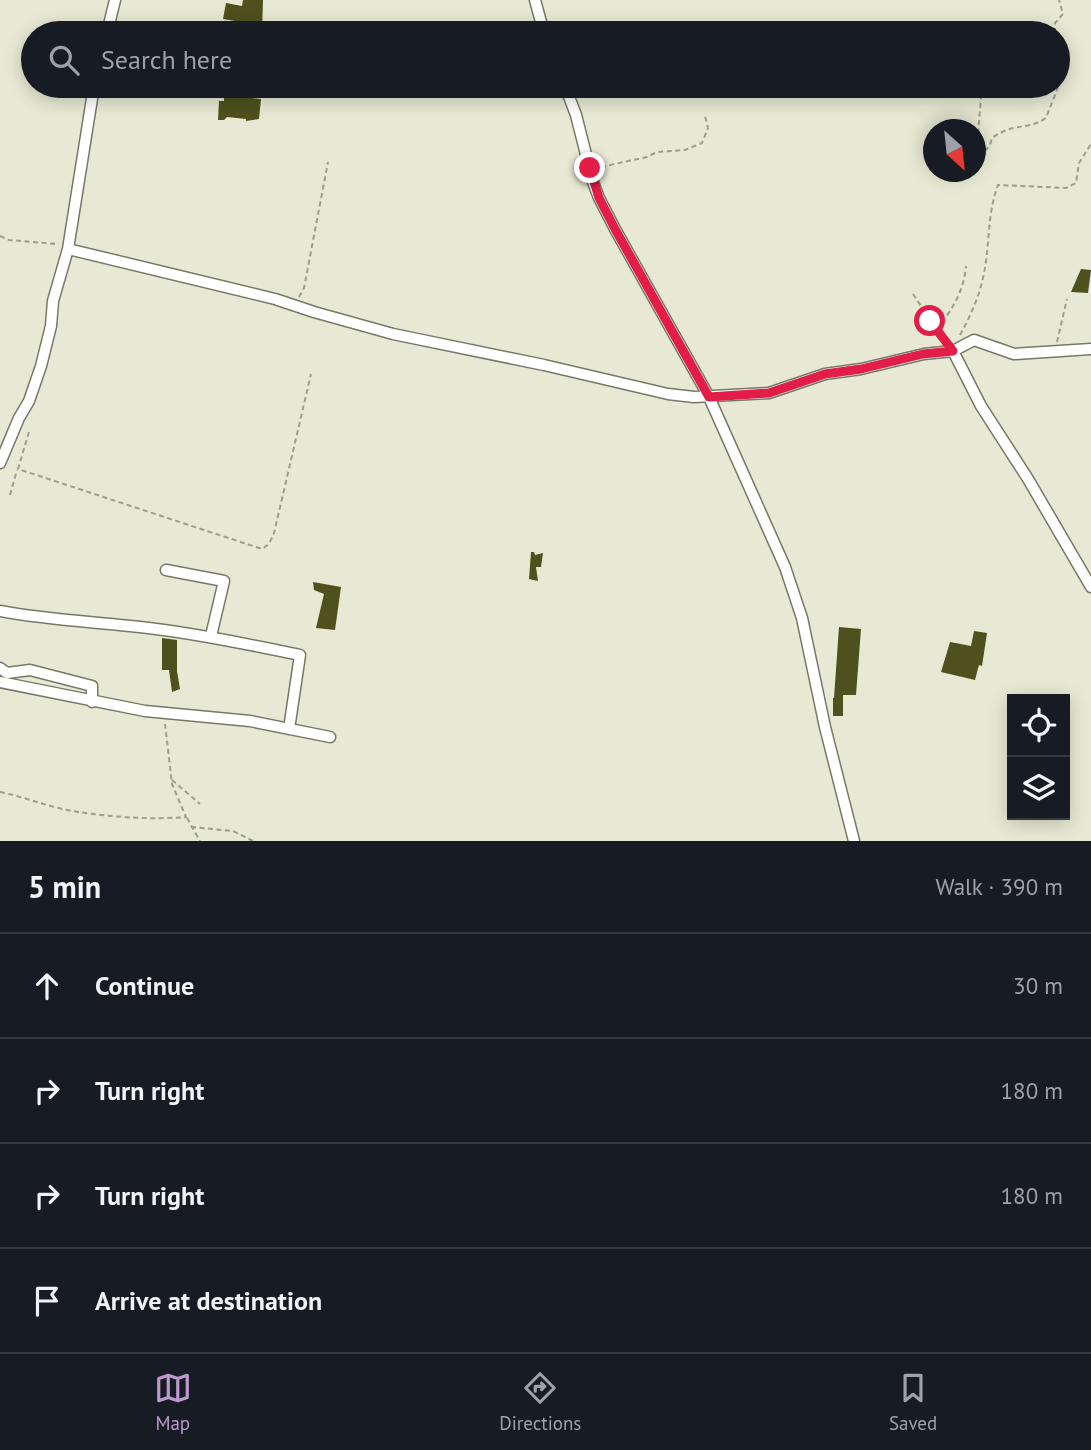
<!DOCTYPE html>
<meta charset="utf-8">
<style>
body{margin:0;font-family:"PT Sans",sans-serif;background:#20242c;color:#f1f3f6}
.controls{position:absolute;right:21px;bottom:21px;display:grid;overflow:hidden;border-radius:0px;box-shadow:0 4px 18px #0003}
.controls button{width:63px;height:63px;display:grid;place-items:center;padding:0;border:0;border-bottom:2px solid #363941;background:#171b24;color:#f1f3f6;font:35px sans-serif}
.compass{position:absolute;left:923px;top:119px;width:63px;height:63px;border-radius:50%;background:#171b24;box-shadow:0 4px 18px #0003;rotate:153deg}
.stop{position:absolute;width:21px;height:21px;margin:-16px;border:5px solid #e11d48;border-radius:50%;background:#fff}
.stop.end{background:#e11d48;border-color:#fff;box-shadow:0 2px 7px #0008}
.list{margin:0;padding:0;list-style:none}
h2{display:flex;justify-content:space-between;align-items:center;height:91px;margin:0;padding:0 28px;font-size:30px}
h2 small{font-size:23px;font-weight:400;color:#9ea1a6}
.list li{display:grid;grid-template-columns:46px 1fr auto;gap:21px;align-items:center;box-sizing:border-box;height:105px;padding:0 28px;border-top:2px solid #363941}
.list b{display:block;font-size:26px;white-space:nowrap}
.list em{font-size:23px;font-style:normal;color:#9ea1a6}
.icon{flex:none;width:38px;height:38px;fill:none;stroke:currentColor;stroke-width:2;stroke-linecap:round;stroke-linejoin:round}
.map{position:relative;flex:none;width:1091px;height:841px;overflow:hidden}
.search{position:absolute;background:#171b24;box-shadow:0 4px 18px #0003;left:21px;right:21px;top:21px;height:77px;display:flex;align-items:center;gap:18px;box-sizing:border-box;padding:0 24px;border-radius:38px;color:#9ea1a6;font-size:26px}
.sheet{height:511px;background:#171b24}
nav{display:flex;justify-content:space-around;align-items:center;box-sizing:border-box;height:98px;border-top:2px solid #363941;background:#171b24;font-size:19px;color:#9ea1a6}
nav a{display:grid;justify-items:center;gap:4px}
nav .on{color:#bd9ace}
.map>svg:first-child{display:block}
</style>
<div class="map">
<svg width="1091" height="841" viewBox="0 0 1091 841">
<rect width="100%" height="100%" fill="#e7e9d4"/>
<path fill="#4e511d" d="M243,0H263L262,33L241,31V22L223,19L226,3L242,6Z
M224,95L261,99L259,119L246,121V119L227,117L224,120H218L219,101H224Z
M1081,269L1091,270L1088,293L1071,292Z
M531,552H534L535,555L543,553L541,567H536L538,581L529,579Z
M313,582L341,587L335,630L316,628L324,594L314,590Z
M839,627L861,629L856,695H843V716H833V698H834Z
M974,631L987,633L982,666L979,665L975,680L941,672L950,642L971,646Z
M162,638L177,640V671L180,689L172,692L169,670H162Z"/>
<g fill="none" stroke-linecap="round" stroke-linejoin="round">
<defs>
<path id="minor" d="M535,0L544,33
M107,33L115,0
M565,86L576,115L593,182L599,198L615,229L709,397L785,567L802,618L825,727L854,841
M68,249L275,299L314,312L393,334L544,365L668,394L694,397L769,393L825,374L861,369L924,354L953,351L974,340L1014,354L1091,349
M953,351L981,406L1028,479L1091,587
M0,463L19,418L29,401L41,366L51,326L53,301L68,249L94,86
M166,570L224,581L211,636
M0,611C52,621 104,622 156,629C205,635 252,645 300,655L289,729
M0,668L7,673L30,670L92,686V702
M0,682L145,711L250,721L330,737"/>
</defs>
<use href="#minor" stroke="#777966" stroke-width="13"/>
<path stroke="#9c9e8e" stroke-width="2" stroke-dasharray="5 3.5" stroke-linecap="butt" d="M1055,33V23L1063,14L1059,0
M982,86L977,145L986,150L990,145L992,138C1014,122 1026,131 1046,118C1055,93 1071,66 1058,39
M601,167L647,157L657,152L685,150L702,143L708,128L705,116
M0,236L9,240L57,244
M913,294L944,341
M299,297L304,288L328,162
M937,329C952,310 964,291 966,266
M960,335C971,315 980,295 984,273C990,244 987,214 998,185L1066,188L1076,183L1079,163L1091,144
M1057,342L1067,299
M29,432L18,469L262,549L269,544L274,533L311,374
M10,495L17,470
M172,780L200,804
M0,792C25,797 48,807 73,811C109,817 150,820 186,817L172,784L165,724
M187,818L200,841
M191,827L233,831L253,841"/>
<use href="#minor" stroke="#fff" stroke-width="10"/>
</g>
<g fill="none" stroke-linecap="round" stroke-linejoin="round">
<path stroke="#e11d48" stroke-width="9" d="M590,168L599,198L615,229L709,397L769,393L825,374L861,369L923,354L953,351L930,321"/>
</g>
</svg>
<div class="controls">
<button><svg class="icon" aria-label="locate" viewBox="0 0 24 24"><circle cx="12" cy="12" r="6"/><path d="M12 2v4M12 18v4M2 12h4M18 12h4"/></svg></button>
<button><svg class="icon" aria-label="layers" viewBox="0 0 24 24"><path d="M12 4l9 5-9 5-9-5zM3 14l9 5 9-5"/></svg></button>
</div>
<svg class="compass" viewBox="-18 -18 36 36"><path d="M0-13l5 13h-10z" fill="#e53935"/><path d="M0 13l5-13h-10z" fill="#9ea1a6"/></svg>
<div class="stop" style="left:930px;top:321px"></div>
<div class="stop end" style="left:590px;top:168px"></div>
<div class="search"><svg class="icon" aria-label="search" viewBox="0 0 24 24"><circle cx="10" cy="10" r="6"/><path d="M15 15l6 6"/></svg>Search here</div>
</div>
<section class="sheet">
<h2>5 min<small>Walk · 390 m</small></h2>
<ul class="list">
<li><svg class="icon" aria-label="ahead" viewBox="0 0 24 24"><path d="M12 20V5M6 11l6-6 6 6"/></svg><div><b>Continue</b></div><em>30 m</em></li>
<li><svg class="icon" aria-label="right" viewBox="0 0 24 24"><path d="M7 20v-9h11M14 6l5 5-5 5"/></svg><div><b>Turn right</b></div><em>180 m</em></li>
<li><svg class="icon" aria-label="right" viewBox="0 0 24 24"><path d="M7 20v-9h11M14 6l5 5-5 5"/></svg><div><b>Turn right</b></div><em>180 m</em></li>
<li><svg class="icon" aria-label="arrive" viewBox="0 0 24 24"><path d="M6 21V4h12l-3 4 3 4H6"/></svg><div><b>Arrive at destination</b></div></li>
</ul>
</section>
<nav>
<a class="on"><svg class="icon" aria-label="map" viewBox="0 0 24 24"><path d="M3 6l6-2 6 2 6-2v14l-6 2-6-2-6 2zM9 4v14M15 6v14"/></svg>Map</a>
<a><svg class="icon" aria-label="directions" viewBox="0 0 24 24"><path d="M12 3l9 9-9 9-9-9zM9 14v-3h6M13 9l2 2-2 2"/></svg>Directions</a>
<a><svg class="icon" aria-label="saved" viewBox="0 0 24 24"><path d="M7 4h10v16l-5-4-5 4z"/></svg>Saved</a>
</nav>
